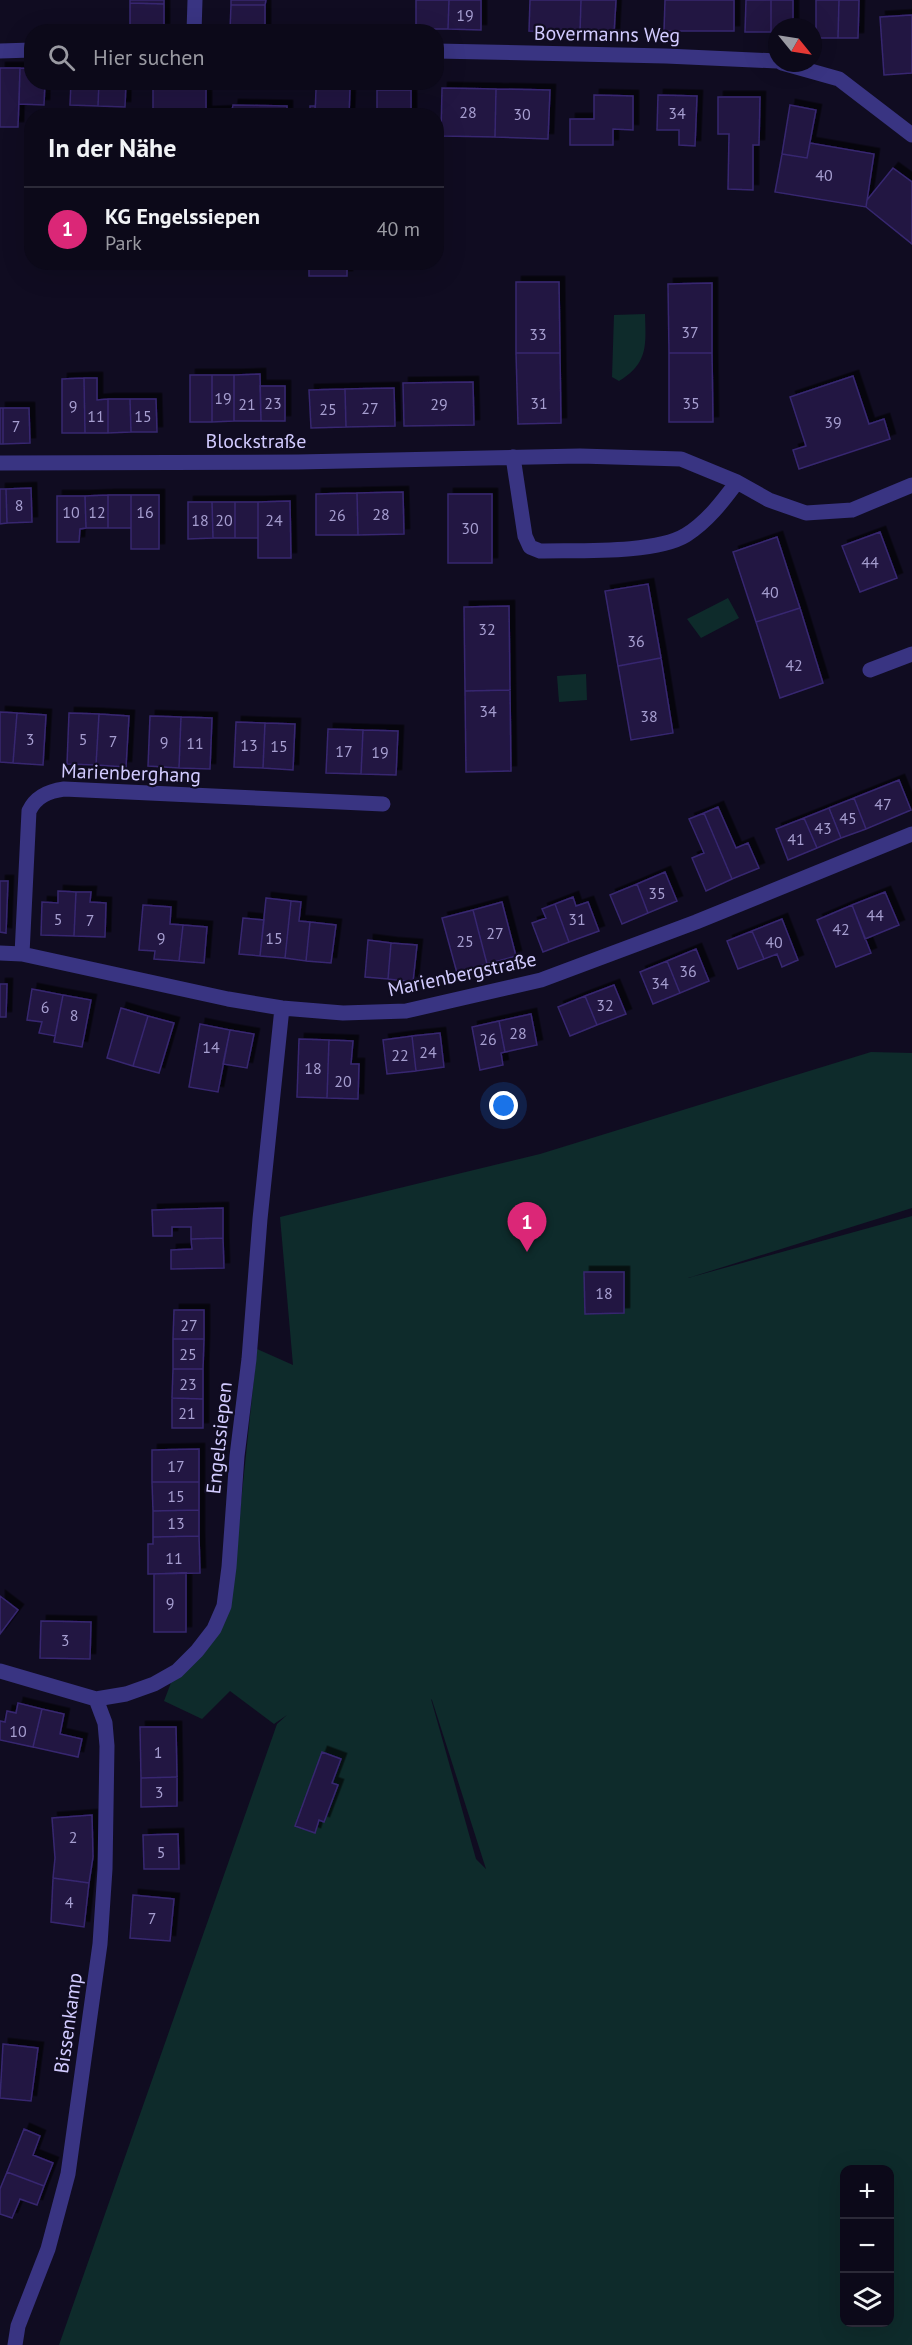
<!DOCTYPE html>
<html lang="de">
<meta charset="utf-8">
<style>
body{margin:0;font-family:"PT Sans",sans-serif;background:#151222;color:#f1f3f6}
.controls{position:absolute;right:18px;bottom:18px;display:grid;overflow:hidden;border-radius:12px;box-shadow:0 6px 24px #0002}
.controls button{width:54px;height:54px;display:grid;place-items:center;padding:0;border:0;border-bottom:2px solid #2c2a38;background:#0c0919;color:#f1f3f6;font:30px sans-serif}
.compass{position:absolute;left:768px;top:18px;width:54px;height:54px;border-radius:50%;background:#0c0919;box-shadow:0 6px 24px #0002;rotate:120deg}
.you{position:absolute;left:504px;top:1106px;width:21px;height:21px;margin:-15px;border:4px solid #fff;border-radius:50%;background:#1a73e8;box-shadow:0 0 0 9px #1a73e833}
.badge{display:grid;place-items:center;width:39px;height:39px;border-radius:50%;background:#db2777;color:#fff;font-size:20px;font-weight:700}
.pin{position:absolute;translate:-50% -50px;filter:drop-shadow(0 2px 3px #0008)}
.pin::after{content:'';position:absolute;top:32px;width:21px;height:18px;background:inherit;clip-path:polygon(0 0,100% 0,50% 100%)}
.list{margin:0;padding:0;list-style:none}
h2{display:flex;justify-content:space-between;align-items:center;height:78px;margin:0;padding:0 24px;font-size:26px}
h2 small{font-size:20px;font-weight:400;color:#9a9aa2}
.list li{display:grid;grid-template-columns:39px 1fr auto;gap:18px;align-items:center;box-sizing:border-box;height:84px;padding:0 24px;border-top:2px solid #2c2a38}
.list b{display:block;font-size:22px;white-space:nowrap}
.list p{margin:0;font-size:20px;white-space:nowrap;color:#9a9aa2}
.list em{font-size:20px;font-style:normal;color:#9a9aa2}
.icon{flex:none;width:33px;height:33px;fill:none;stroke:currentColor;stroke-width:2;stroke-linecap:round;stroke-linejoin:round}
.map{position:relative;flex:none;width:912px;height:2345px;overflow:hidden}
.search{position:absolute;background:#0c0919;box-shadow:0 6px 24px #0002;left:24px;top:24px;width:420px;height:66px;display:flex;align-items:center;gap:15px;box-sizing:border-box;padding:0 21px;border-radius:24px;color:#9a9aa2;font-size:22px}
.panel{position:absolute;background:#0c0919;box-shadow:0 6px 24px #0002;left:24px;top:108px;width:420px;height:162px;border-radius:24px}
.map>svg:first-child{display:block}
</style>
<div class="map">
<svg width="912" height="2345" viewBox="0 0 912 2345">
<defs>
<filter id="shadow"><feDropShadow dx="5.5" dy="-5.5" stdDeviation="0" flood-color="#0009"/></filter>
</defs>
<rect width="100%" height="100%" fill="#100c21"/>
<path fill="#0e2b2b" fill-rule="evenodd" d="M645,314C646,346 648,363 619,381L612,377L614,315Z
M728,598L739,618L701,638L687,619Z
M586,674L587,700L559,702L557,676Z
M871,1052L912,1053V1208L688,1278L912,1216V2345H59L277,1724L287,1715L274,1724L230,1691L202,1719L164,1701L172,1680L231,1599L257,1349L293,1365L280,1217L540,1154ZM431,1699L432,1700L486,1869L476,1859ZM844,2170H890V2322H844Z"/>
<path fill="#211743" stroke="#372770" stroke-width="1.5" filter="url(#shadow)" d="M130,0H164V4L130,3Z
M231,0H266L265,5H231Z
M416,0H449L448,29H416Z
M449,0H481V30L448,29Z
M530,0H581L580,33L529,31Z
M581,0H616L614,34L580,33Z
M665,0H734V31H664Z
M746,0H771V32H745Z
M771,0H793V27H777V32H771Z
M816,0H839L838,38H816Z
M839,0H859L858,38H838Z
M130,3L164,4V29L130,28Z
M231,5H265V31L230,30Z
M912,15V73L884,75L880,17Z
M0,68H20L18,127H0Z
M20,68L32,69V82H45L44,105L19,104Z
M71,82H99L98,106L70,105Z
M99,82H126L125,107L98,106Z
M153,88H206V112L232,111L233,105L287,106V116H153Z
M442,88L496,89L495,137L441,136Z
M316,89H350L349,116H315Z
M496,89L550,90L548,139L495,137Z
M377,90H411V116H377Z
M594,95L633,96V130L613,129V145H570V119H594Z
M658,95L697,96L695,146L679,145V130H657Z
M718,97H760L759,145H753V190L728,189L729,134H718Z
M790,105L816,110L807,158L782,154Z
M310,106H315V116H310Z
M810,143L874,154L866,207L775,192L782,154L807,158Z
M893,168L912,182V244L866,207L867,200Z
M309,262H347V276H309Z
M516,282H559L560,353H516Z
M712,283V353H669L668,284Z
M516,353H560L561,423L518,424Z
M669,353H712L713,422H669Z
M260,374L261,421H234V375Z
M190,375H212V422H190Z
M212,375H234V421L212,422Z
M853,376L869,424L884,419L890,439L799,469L793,450L806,446L790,397Z
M84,378H97V400L108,399V433H85Z
M84,378L85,433H62V379Z
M473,382L474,425L404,426L403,383Z
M260,386H285V421H261Z
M394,388L395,426L346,427L345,389Z
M345,389L346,427L311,428L309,390Z
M108,399H130L131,432L108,433Z
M130,399H156L157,432H131Z
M0,408H3V444H0Z
M3,408H29L30,443L3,444Z
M31,488L32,522L7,523L6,489Z
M0,489H6L7,523L0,524Z
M403,492L404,534L358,535L357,493Z
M357,493L358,535H316V494Z
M448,494H492V563H448Z
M108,495V528H86L85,496Z
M108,495H131V528H108Z
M131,495H159V549H131Z
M57,496H85L86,528L80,529L79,542H57Z
M290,501L291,558H258V502Z
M188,502H212L213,538L188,539Z
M212,502H235V538H213Z
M235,502H258V538H235Z
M880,532L897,578L860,592L842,546Z
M777,537L800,608L756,622L733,552Z
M648,584L661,658L618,666L605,591Z
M509,606L510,690L465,691L464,607Z
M800,608L823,683L780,698L756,622Z
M661,658L673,733L631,740L618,666Z
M510,690L511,771L466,772L465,691Z
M0,712L17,713L13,763L0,762Z
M17,713L46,715L43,765L13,763Z
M69,713L99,714L96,765L67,764Z
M99,714L129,716L126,767L96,765Z
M150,716L181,717L179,768L148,766Z
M181,717L212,718L210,769L179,768Z
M236,722L265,723L263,768L234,767Z
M265,723L295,724L293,770L263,768Z
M328,729L363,730L361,774L326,773Z
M363,730L398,731L396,775L361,774Z
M899,780L911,810L866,829L854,798Z
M854,798L866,829L841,838L829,808Z
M718,807L736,848L748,843L759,868L732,879L704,813Z
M829,808L841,838L817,848L804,818Z
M704,813L732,879L706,891L692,858L704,853L689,819Z
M804,818L817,848L788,860L776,829Z
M665,872L677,901L648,913L637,884Z
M0,881H8L6,933L0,932Z
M637,884L648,913L622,924L610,895Z
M58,891L76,892L74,936L41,935L42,902L58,903Z
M76,892H91L90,902L106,903L105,937L74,936Z
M885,892L899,925L865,939L852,905Z
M573,897L576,906L588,902L599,931L569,942L555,904Z
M266,898L291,901L285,958L260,956Z
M291,901L301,902L299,921L310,922L306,961L285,958Z
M502,902L516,956L487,964L473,910Z
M555,904L569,942L543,952L532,923L546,918L542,909Z
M143,905L171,907L170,924L183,925L179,961L154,959L155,951L139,950Z
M852,905L871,953L836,967L817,920Z
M473,910L487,964L457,973L442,918Z
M243,918L264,920L260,956L239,954Z
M782,919L798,960L782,967L777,954L764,959L752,931Z
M310,922L336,925L331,963L306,961Z
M183,925L207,927L204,963L179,961Z
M752,931L764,959L738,969L727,941Z
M368,940L391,943L388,979L365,977Z
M391,943L417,945L413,982L388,979Z
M696,949L709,981L680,993L667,961Z
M667,961L680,993L653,1004L640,972Z
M0,984H7L6,1017H0Z
M614,985L626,1014L597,1025L585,996Z
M32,989L63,995L55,1036L39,1033L42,1022L27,1020Z
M63,995L91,1000L82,1047L54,1042Z
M585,996L597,1025L570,1036L558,1007Z
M121,1008L148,1016L133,1066L107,1058Z
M531,1014L537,1045L505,1052L499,1021Z
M148,1016L174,1023L159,1073L133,1066Z
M499,1021L505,1052L501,1053L503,1065L480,1070L472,1027Z
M200,1024L230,1030L218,1092L189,1087Z
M230,1030L254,1034L247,1068L223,1064Z
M440,1033L444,1067L416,1071L412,1036Z
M412,1036L416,1071L387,1074L383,1040Z
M299,1039L329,1040L327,1098L297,1097Z
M329,1040L353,1041L351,1064H359L358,1099L327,1098Z
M223,1208V1238L191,1239V1227H172V1236H153L152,1210Z
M223,1238L224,1268L171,1269V1250L192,1249L191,1239Z
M584,1272H624V1313L585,1314Z
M174,1310H204V1339H173Z
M173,1339H204L203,1369H173Z
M173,1369H203V1399L172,1398Z
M172,1398L203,1399V1428H172Z
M199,1449V1482H152V1450Z
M152,1482H199V1510L153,1511Z
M199,1510V1536L153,1537V1511Z
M199,1536L200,1573L148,1574V1544H153V1537Z
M186,1573V1632H154V1574Z
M0,1596L18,1610L0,1634Z
M41,1621L91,1622L90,1659L40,1658Z
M18,1703L42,1709L33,1747L0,1740V1721L5,1722L7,1711L16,1713Z
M42,1709L64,1714L60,1734L82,1739L78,1757L33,1747Z
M140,1727H176L177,1777L141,1778Z
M322,1752L341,1759L332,1783L338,1785L324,1822L319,1820L315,1833L295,1826Z
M177,1777V1806L141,1807V1778Z
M92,1815L93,1857L89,1883L53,1878L55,1858L52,1818Z
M178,1834L179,1869H144L143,1835Z
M53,1878L89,1883L84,1927L51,1922Z
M133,1895L174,1899L170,1941L130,1938Z
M3,2044L38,2048L31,2101L0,2098Z
M24,2129L40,2136L33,2155L53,2163L44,2186L7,2172Z
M7,2172L44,2186L37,2205L20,2199L12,2218L0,2214V2189Z"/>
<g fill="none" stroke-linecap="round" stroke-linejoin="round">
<path stroke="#393482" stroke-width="15" d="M194,32L195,0
M0,51L32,50
M436,51L666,56L777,61
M782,63L839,79L912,135
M513,457L525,536L530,547L540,551C577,550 655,554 686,535C707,522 723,501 737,482
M0,463L298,462L580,456L681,459L737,482L769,500L806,513L852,510L912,485
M870,670L912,654
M0,953L22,954L228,999L282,1008L343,1013L406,1011L541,980L696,922L912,834
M22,954L29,811C36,796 49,791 64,789L383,804
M0,1671L96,1699L126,1694L154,1684L177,1671L197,1651L214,1629L224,1606L229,1567L237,1456L249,1359L260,1219L282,1008
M15,2345L18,2326L48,2249L68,2174L100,1944L105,1869L107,1746L105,1723L96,1699"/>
</g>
<g text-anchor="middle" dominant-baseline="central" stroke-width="4.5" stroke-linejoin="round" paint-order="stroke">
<g font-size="16" fill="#a69ed0">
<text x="465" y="15">19</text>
<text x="468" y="112">28</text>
<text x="677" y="113">34</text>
<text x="522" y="114">30</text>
<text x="824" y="175">40</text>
<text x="690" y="332">37</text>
<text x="538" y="334">33</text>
<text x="223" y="398">19</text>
<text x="273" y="403">23</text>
<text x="539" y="403">31</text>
<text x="691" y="403">35</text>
<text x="247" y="404">21</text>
<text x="439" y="404">29</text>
<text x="73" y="406">9</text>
<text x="370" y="408">27</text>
<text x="328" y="409">25</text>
<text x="96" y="416">11</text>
<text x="143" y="416">15</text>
<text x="833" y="422">39</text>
<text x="16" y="426">7</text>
<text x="19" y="505">8</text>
<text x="71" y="512">10</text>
<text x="97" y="512">12</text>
<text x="145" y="512">16</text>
<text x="381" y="514">28</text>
<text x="337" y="515">26</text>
<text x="200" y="520">18</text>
<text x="224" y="520">20</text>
<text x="274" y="520">24</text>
<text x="470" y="528">30</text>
<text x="870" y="562">44</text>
<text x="770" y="592">40</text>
<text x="487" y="629">32</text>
<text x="636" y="641">36</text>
<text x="794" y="665">42</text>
<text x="488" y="711">34</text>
<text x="649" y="716">38</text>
<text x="30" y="739">3</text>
<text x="83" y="739">5</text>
<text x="113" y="741">7</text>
<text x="164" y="742">9</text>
<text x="195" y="743">11</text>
<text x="249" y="745">13</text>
<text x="279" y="746">15</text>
<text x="344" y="751">17</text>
<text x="380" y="752">19</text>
<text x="883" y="804">47</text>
<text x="848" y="818">45</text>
<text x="823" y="828">43</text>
<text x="796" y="839">41</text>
<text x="657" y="893">35</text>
<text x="875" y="915">44</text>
<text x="58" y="919">5</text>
<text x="577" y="919">31</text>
<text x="90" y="920">7</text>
<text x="841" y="929">42</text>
<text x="495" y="933">27</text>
<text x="161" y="938">9</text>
<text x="274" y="938">15</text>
<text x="465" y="941">25</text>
<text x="774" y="942">40</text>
<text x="688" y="971">36</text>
<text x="660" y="983">34</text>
<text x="605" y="1005">32</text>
<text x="45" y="1007">6</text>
<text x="74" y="1015">8</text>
<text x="518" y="1033">28</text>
<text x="488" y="1039">26</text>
<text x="211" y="1047">14</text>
<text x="428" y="1052">24</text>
<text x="400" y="1055">22</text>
<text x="313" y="1068">18</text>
<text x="343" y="1081">20</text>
<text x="604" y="1293">18</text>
<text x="189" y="1325">27</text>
<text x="188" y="1354">25</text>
<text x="188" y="1384">23</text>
<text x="187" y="1413">21</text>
<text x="176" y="1466">17</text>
<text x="176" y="1496">15</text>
<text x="176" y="1523">13</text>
<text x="174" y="1558">11</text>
<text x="170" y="1603">9</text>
<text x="65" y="1640">3</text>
<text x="18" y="1731">10</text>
<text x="158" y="1752">1</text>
<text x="159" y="1792">3</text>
<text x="73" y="1837">2</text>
<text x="161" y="1852">5</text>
<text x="69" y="1902">4</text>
<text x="152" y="1918">7</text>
</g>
<g font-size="20" fill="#d2cbff" stroke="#100c21">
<text transform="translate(607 34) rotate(1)">Bovermanns Weg</text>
<text x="256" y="441">Blockstraße</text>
<text transform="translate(131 773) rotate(2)">Marienberghang</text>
<text transform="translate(462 974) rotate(-12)">Marienbergstraße</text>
<text transform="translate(219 1438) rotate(-84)">Engelssiepen</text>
<text transform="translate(68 2023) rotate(-82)">Bissenkamp</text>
</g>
</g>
</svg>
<div class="controls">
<button>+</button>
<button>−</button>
<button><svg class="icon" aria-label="layers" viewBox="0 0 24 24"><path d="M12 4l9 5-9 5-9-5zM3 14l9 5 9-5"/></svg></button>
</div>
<svg class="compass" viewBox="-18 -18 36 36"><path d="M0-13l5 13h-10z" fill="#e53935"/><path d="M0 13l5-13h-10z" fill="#9a9aa2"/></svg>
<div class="you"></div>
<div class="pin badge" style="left:527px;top:1252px">1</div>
<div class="search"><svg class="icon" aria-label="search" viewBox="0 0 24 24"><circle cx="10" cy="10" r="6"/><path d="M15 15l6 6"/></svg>Hier suchen</div>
<section class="panel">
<h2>In der Nähe<small></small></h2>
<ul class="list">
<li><span class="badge">1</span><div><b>KG Engelssiepen</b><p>Park</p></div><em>40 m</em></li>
</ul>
</section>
</div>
